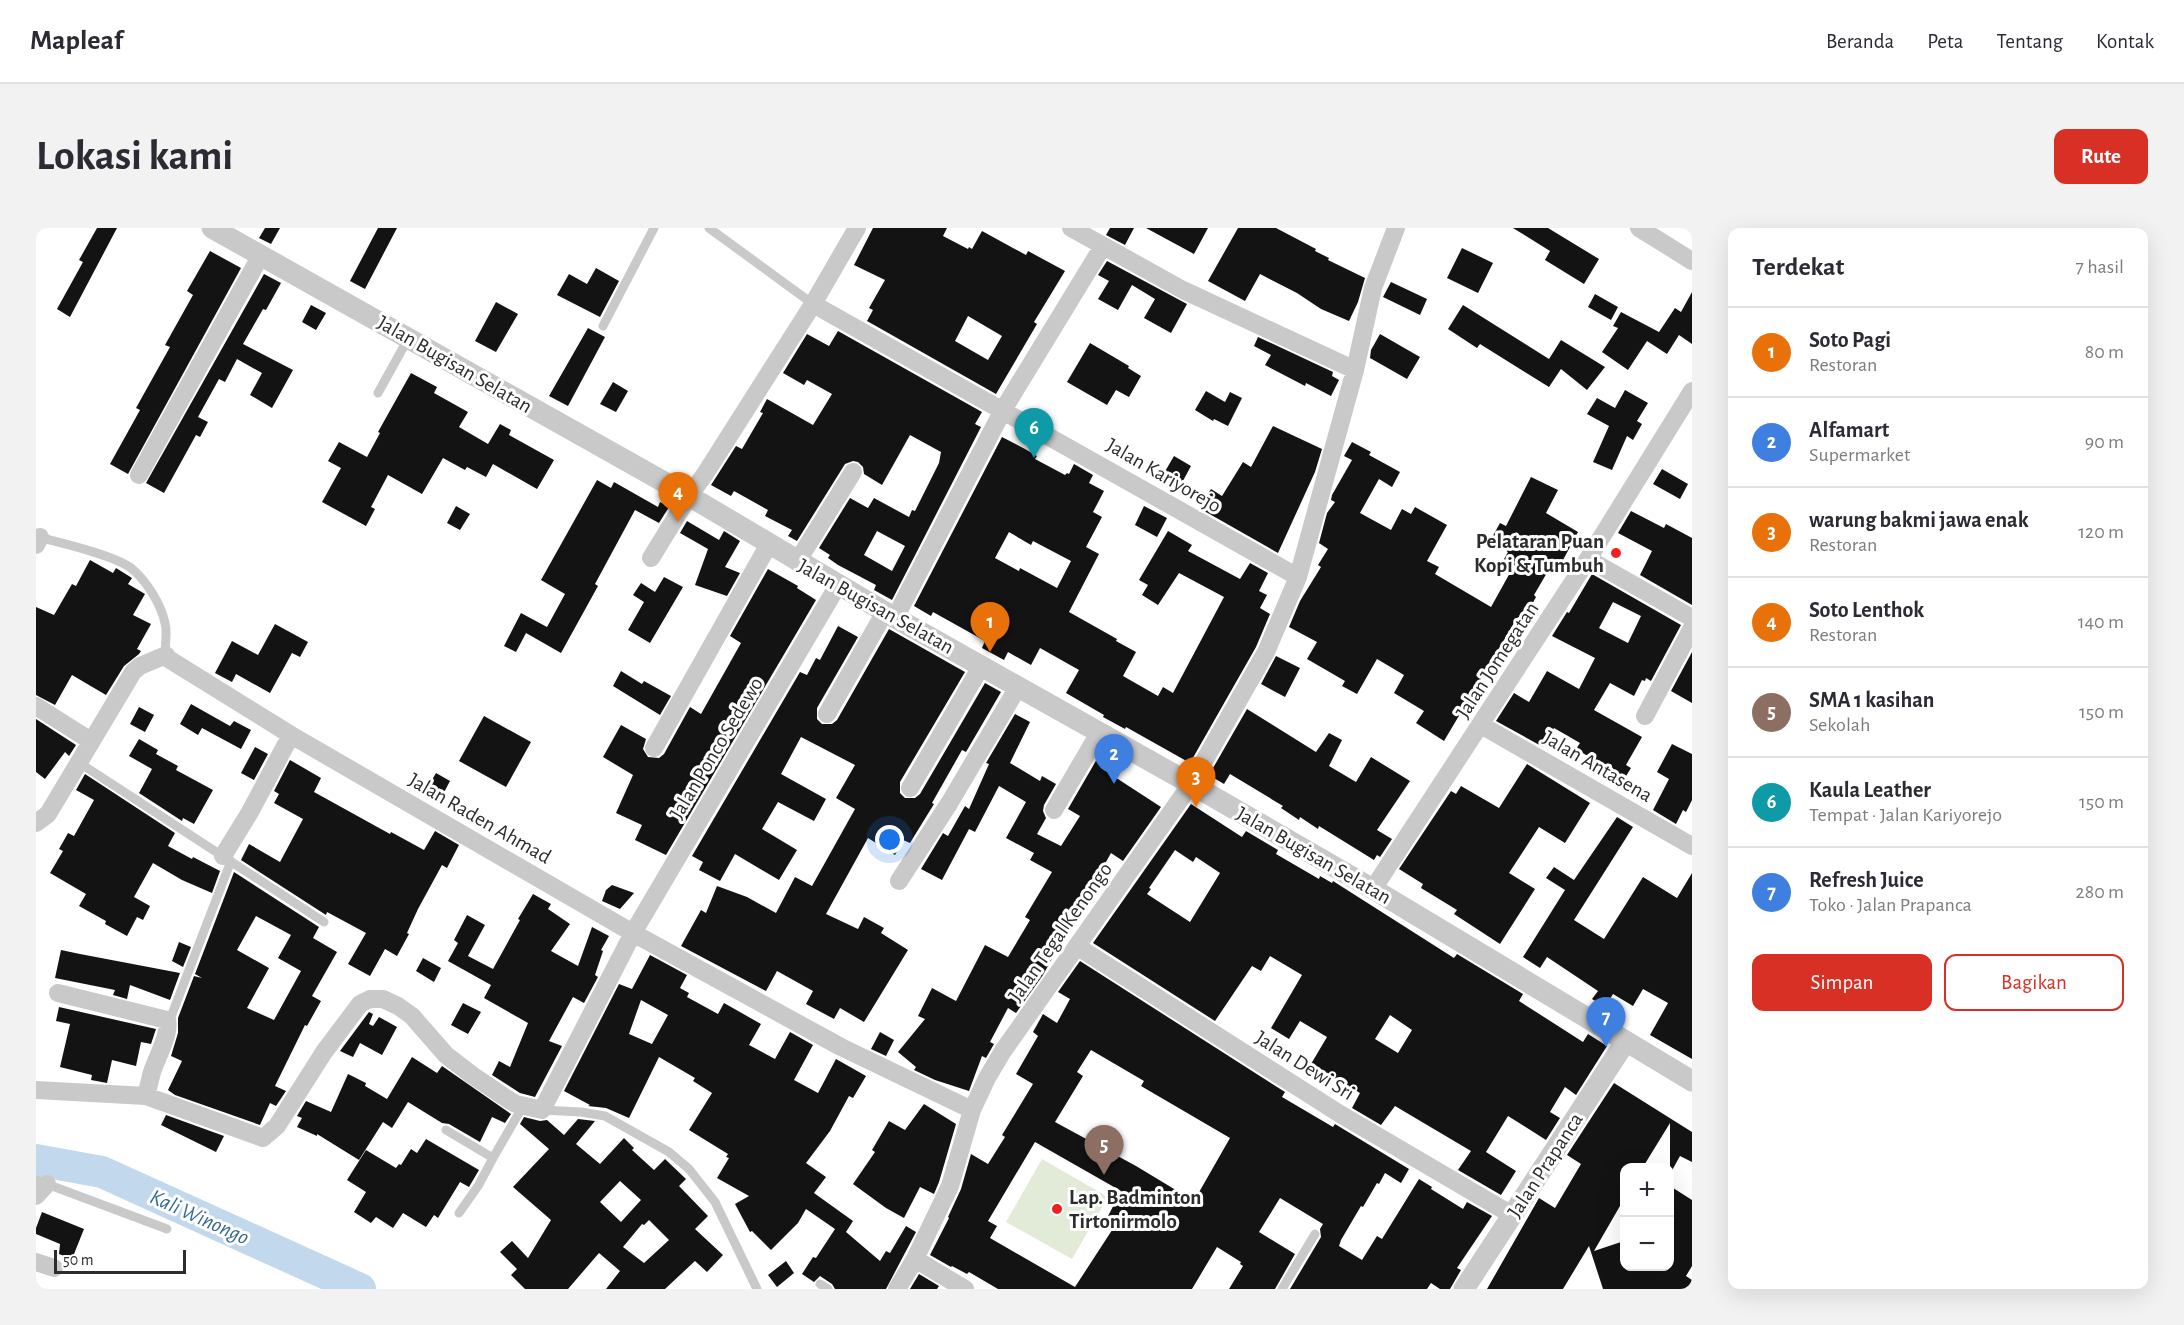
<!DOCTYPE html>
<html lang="id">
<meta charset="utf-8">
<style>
:root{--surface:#fff;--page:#f2f2f3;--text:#2b2b33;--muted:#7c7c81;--line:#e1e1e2;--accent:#d93025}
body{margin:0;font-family:"Alegreya Sans",sans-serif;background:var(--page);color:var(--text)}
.controls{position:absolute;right:18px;bottom:18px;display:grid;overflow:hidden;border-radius:12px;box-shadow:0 6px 24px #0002}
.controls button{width:54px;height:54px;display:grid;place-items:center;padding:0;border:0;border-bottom:2px solid var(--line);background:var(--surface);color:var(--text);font:30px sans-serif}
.scale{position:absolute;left:18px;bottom:15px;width:132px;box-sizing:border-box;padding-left:6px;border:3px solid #2c2c2c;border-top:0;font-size:16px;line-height:21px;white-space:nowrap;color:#2c2c2c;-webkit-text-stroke:4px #fff;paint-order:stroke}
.you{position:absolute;left:854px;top:612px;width:21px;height:21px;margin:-15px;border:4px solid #fff;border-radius:50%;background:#1a73e8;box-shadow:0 0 0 9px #1a73e833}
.badge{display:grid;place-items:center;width:39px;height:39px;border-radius:50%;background:var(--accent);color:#fff;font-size:20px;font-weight:700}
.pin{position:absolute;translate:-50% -50px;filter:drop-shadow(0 2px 3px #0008)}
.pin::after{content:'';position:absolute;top:32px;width:21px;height:18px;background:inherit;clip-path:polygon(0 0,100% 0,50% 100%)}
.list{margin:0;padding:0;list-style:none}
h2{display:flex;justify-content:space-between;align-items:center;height:78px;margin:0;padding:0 24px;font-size:26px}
h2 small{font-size:20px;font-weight:400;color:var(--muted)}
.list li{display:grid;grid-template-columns:39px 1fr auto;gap:18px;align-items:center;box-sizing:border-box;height:90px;padding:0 24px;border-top:2px solid var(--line)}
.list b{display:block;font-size:22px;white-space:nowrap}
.list p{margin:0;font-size:20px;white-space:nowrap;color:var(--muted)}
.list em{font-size:20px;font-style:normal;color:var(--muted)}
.actions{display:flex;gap:12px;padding:18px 24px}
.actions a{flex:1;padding:14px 0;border:2px solid var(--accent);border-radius:12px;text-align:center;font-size:21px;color:var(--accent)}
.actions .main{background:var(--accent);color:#fff}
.map{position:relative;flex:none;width:1656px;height:1061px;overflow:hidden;border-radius:12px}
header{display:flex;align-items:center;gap:36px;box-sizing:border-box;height:84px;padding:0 30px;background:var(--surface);border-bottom:2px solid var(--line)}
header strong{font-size:28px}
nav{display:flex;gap:33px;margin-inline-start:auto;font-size:21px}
.intro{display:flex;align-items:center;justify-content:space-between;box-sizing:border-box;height:144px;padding:0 36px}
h1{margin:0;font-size:42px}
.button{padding:15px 27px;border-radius:12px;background:var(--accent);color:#fff;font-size:21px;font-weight:700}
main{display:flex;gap:36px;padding:0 36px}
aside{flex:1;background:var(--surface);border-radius:12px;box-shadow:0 6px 24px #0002}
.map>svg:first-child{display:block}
.pitch{fill:#e1ebd8}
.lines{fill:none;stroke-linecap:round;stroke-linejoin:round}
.river{stroke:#c2d9ed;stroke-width:32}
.building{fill:#131313;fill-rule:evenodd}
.service{stroke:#c9c9c9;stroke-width:9}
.minor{stroke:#c9c9c9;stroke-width:18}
.tertiary{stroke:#c9c9c9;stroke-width:21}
.poi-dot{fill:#f21f20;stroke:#fff;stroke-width:2}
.labels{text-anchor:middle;stroke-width:6;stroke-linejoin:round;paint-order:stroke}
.street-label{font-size:21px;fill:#2c2c2c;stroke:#fff}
.poi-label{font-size:21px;font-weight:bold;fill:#2c2c2c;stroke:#fff;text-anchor:end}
.water-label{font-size:22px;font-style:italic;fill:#356894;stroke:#fff}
</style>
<header>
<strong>Mapleaf</strong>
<nav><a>Beranda</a><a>Peta</a><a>Tentang</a><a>Kontak</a></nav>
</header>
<div class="intro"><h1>Lokasi kami</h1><a class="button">Rute</a></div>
<main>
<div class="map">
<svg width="1656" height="1061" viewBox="0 0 1656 1061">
<rect width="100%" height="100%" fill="#fff"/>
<path class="pitch" d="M1006,931L1072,969L1036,1031L970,994Z"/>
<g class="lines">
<path class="river" d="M0,932L66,944L324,1061"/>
</g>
<path class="building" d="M61,0H81L34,89L21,81L47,34L43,32Z
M229,0H244L235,16L223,10Z
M342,0H361L329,61L314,53Z
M837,0H911L907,8L932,21L933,19L936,21L946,3L990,27L992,23L1029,43L998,94L1001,96L960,166L831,93L837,82L833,80L849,52L818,37ZM932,88L966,108L952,132L919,113Z
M1074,0H1098L1089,17L1070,7Z
M1110,0H1172L1158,26Z
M1202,0H1240L1280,21L1279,23L1293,30L1292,32L1329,50L1322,74L1313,93L1285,81L1261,65L1224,46L1209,73L1172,53Z
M1477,0H1512L1563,31L1548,56L1509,32L1514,23Z
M1426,20L1457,35L1442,65L1411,50Z
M174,23L205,40L92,246L74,236L104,182L100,180L134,119L129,117L157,67L151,63Z
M1071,33L1151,76L1135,105L1108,90L1119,71L1096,57L1082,82L1062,71L1073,53L1062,47Z
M560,40L583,53L564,89L521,67L533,46L551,56Z
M228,46L245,55L230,82L227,81L207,116L257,142L236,180L214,167L226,145L201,131L189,154L183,151L162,189L172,194L164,209L160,207L128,265L110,255Z
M1355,54L1391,71L1384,87L1347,69Z
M1656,64V116L1643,107L1631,126L1611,113L1592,142L1566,124L1582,100L1577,98L1585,84L1623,104L1639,80L1645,84Z
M1559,66L1582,79L1575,92L1552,79Z
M460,74L482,86L460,124L439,113Z
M275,77L290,85L280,102L266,94Z
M1427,77L1513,131L1525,112L1569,139L1551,162L1525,141L1513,159L1444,116L1441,120L1412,101Z
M552,100L569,109L532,178L513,168Z
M802,103L946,184L939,196L945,199L856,372L838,362L840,357L802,337L792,330L794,327L783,320L814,270L832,280L838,270L873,289L876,282L879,283L903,235L905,224L874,207L846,257L828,246L827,239L822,234L817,233L809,236L761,313L752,308L756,302L729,288L732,282L698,263L695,268L675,257L700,218L706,221L727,185L724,184L731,171L777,197L796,166L771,152L768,157L747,145L771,106L793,118ZM841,303L869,318L856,343L828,327Z
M1344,106L1384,129L1371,151L1334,130L1335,122Z
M1222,109L1297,144L1296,148L1303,152L1295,168L1270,155L1269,158L1229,137L1235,127L1218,118Z
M1054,115L1093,138L1092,140L1105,148L1093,169L1080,162L1071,177L1031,154Z
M375,145L401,159L398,165L432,184L423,199L452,216L464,196L475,202L473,207L518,232L501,261L457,236L450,249L431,239L429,242L407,230L386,266L352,247L335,279L339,281L330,298L286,274L305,240L292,233L303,214L331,229L344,205L342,204Z
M577,154L592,163L580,184L564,176Z
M1589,162L1612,175L1601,193L1606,196L1597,212L1591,208L1576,242L1557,234L1573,198L1551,186L1561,170L1579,180Z
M1170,163L1189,174L1194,164L1206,170L1192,198L1178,191L1177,193L1159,182Z
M1237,198L1286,221L1279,244L1242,325L1163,280L1175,261L1186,268L1207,234L1215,239Z
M966,209L989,221L1001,228L999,231L1029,247L1031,245L1033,246L1038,236L1057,247L1053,255L1068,263L1057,284L1066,289L1050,319L1063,326L1033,384L1081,411L1080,413L1100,424L1087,448L1122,468L1127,459L1137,465L1188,369L1143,345L1122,377L1106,367L1112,357L1103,352L1132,303L1156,317L1152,323L1204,351L1214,335L1232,345L1223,363L1231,367L1224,380L1234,386L1220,419L1154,535L1090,499L1089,501L1067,489L1068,487L1030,465L1043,442L1004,420L995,437L972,424L968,432L946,420L949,413L897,384L895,388L878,378ZM973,304L995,317L997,313L1035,333L1021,360L984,340L983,343L959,330Z
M1316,214L1335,224L1333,227L1364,244L1356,259L1343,251L1324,285L1355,302L1366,281L1375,286L1379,279L1411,297L1391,333L1403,339L1399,346L1455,379L1475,343L1464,338L1472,324L1454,313L1464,295L1470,298L1495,249L1522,262L1510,285L1542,304L1519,347L1512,343L1498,367L1500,369L1487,393L1481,390L1408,513L1380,495L1388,483L1358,465L1368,447L1341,431L1321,466L1306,458L1309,453L1271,431L1281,414L1253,399L1264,373L1285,339L1282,337L1292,321L1283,315L1291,285L1299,274L1295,272L1296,267L1316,232L1308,228Z
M1138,228L1155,238L1142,262L1124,252Z
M1626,241L1652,256L1644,271L1617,256Z
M561,252L575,260L578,254L622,279L624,274L633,279L623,295L599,282L559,356L562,358L525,425L490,405L480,424L468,418L485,385L511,399L529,366L505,352Z
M420,278L434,286L424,302L411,295Z
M1108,278L1131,290L1121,309L1099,297Z
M1595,283L1628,300L1630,296L1656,310V377L1604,347L1616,323L1582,305Z
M651,293L683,312L688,303L704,313L689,339L704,345L691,368L659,357L672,321L644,305Z
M54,332L77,345L80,340L96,350L92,356L109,366L97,387L115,396L101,421L105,423L103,426L88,438L70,467L36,447L19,477L0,467V379L18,387L36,356L40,358Z
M732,341L762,358L761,360L780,372L630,627L599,612L606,597L580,585L597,547L567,529L585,497L610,511L607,521L612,529L623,530L628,526L654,479L665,486L705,415L694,408Z
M1556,346L1645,397L1615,453L1610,450L1609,453L1606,452L1598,468L1574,455L1558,482L1606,509L1590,537L1595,540L1584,558L1572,551L1577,543L1540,521L1544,515L1518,500L1507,519L1460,493L1478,465L1493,474L1511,443L1543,461L1559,430L1516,408L1531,384L1533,385ZM1577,374L1605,388L1592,415L1563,400Z
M628,349L647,359L614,415L592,402L608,374L597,367L605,355L619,364Z
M239,396L272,414L264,429L256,425L234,465L200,446L196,454L179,445L196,413L222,427Z
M802,398L822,409L781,480V491L786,496H796L801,492L853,401L929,444L864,554V565L869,570H879L884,566L949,455L965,464L930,524L926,522L896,575L898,576L874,615L867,612L859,627L832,610L790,686L822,701L828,689L848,700L845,705L872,722L828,794L804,780L798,791L770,776L777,763L741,743L730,763L645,718L665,682L670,685L681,658L711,669L740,685L759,649L776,658L819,581L800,570L819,537L765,509L745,546L790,571L778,593L742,574L726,601L761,622L743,652L699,626L684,653L663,642L667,634L656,628L764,444L771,447L780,430L784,432Z
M1656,424V475L1635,463Z
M1240,428L1264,440L1249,469L1225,456Z
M585,443L606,456L608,453L635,468L624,487L577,458Z
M155,476L194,498L198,493L215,502L205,521L166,500L162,507L144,496Z
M103,479L118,487L109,504L94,496Z
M1211,481L1280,524L1293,505L1306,512L1293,538L1320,554L1335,529L1374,553L1341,602L1356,611L1344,629L1341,627L1338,632L1283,598L1282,601L1264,589L1263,592L1245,580L1247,578L1194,546L1188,556L1173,547Z
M979,486L994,494L974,535L1004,553L1006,548L1020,556L1008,577L1007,583L1010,590L1001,606L1025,618L1044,588L1032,581L1061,531L1068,535L1065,540L1125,579L1087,633L1075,625L1007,747L980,785L972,780L954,814L958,816L950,830L946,828L933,863L899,852L878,842L880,839L862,824L889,791L882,788L896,760L920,773L949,717L972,729L994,692L989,689L1016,644L994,632L998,625L970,610L990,574L963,558L939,604L933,601L906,652L885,641L907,605L912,608L929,578L933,581L953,536L950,535Z
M448,488L495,514L470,559L423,533Z
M0,491L40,517L33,528L29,524L9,551L0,544Z
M103,511L122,522L120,526L142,538L140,542L177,562L158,596L147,590L146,593L103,565L116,541L93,528Z
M1636,516L1656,526V572L1650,584L1647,582L1640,596L1617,582L1633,551L1621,544Z
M219,519L232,526L218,552L205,545Z
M254,532L285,550L278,564L354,606L355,604L388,622L399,603L423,617L411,640L406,637L382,681L371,705L373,706L361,728L349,721L334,748L312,736L330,705L291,684L290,687L205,632L213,616L244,634L267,591L238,575L243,566L238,563Z
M1491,536L1554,575L1529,615L1503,599L1473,645L1499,661L1464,716L1418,686L1421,682L1385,660L1387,656L1363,641L1415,563L1420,566L1425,558L1463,580Z
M400,545L414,553L402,576L387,567Z
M49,546L139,605L132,618L156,631L157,629L184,643L176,665L146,652L117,635L98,669L114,678L107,692L101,689L91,708L69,696L70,693L43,678L50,666L14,645L27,623L23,621L32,605L38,608L58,572L40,562Z
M1155,576L1206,609L1210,603L1242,622L1240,626L1283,651L1284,648L1296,655L1297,653L1418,730L1421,726L1487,766L1483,773L1547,814L1552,806L1571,818L1540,867L1529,859L1514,884L1524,890L1510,912L1472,888L1450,924L1480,943L1465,967L1422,942L1435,923L1359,878L1345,897L1316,880L1324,865L1275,836L1291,809L1264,793L1253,811L1235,800L1266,747L1234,728L1225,743L1216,738L1179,793L1057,715ZM1139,622L1157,634L1160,629L1184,645L1154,694L1111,666L1115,661L1113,660ZM1354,787L1376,802L1362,825L1339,811Z
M1581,589L1597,599L1538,692L1568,711L1607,649L1641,670L1656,645V831L1614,807L1632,775L1607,761L1597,778L1577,766L1569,779L1556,771L1562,763L1511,729L1504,740L1487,729L1529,662L1510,650L1518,639L1538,652Z
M198,644L283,699L277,710L301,724L276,768L285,773L271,798L269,797L239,858L250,863L240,878L234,875L224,897L139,867L132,862L146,833L135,828L142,805V790L158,748L166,750L159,746ZM220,688L255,707L242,730L265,743L238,792L211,780L233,740L201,722Z
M576,657L598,665L584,681L566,673L570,662Z
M497,666L515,676L512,681L534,696L515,723L542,738L556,699L573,708L565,722L567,723L559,747L562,749L548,775L537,769L513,813L526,818L499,869L484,865L456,847L463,833L474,839L492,795L448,770L455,757L412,733L422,715L418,712L431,687L449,697L432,728L457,741L484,692L482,691Z
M143,714L155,719L147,739L136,733Z
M25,722L44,726L144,745L134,772L94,757L91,771L77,767L79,762L19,750Z
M614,727L651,747L644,760L653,765L651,769L682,786L688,775L725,796L713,817L739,831L754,804L777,817L758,852L782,865L800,831L830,848L817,870L813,868L794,903L770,935L790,949L778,965L817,993L810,1004L844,1033L850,1023L854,1025L870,998L880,1004L850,1061H799L796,1056L784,1048L778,1054L766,1046L777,1029L780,1030L799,1001L770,981L762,995L735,1022L716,1003L714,1004L699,976L713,968L681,950L693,930L690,929L692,926L653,902L676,865L657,853L659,850L623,829L593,890L570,880L552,878L554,877L528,863L583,756L596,761ZM605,772L632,787L616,816L593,806Z
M387,730L405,740L398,754L380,743Z
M1044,733L1249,864L1246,869L1297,899L1299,896L1373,941L1365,955L1349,945L1343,956L1341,955L1327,979L1325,978L1305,1012L1303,1018L1326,1032L1341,1008L1346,1011L1383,951L1396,959L1395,961L1427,981L1431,974L1456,988L1421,1040L1425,1042L1414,1061H1404L1395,1055L1391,1061H1254L1285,1009L1284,1001L1287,996L1244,970L1223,1004L1259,1026L1239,1061H1193L1207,1038L1204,1036L1205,1034L1181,1019L1156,1061H962L933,1044L931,1046L916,1038L915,1039L894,1027L913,990L912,989L925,961L935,926L952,936L969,909L966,907L997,856L980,846L1002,808L997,804L1007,786L1021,795L1034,771L1022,764ZM1055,822L1108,853L1105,858L1194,910L1158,973L1100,938L1019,894L1047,848L1041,844ZM999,914L1085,963L1071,990L1080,996L1039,1059L954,1010L961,998L952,993Z
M427,775L445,784L432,806L415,797Z
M23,779L120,801L115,816L105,814L100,838L76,832L71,855L55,852L56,847L24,839L34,796L20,793Z
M333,784L337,786L333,796L337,798L343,789L361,799L346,827L324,815L317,829L304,823Z
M844,804L858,812L850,828L835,821Z
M376,829L401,845L406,838L475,886L469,895L456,889L444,914L413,896L406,895L372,874L356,900L347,894L323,932L281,906V908L261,899L266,890L261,888L270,873L295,884L312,846L330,855L329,858L351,871Z
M1578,855L1656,904V934L1644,928L1634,946V895L1607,939H1588V971L1558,1023L1588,1013V1038H1634V958L1656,972V1038L1650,1048L1656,1052V1061H1567L1553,1018L1527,1061H1451L1503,970L1519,980L1545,936L1531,927Z
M888,876L920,896L903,954L898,966L884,959L868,990L850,980L817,956L839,924L836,922L853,893L869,902Z
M130,887L188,908L180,924L125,897Z
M488,889L504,893L511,892L528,907L542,891L559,893L540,916L564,936L588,910L598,920L596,922L618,942L629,931L650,951L643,958L672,988L659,1001L687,1027L671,1044L659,1033L629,1061H570L584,1043L563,1025L532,1061H489L475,1047L481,1041L464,1024L476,1013L492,1030L515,992L477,959L513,921L484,896ZM584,953L605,972L585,994L564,974ZM613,992L633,1012L608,1035L587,1019L606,996L608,997Z
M390,911L443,942L433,959L424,954L402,990L398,987L390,999L367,985L357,1000L340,989L335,995L318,984L330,964L311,952L330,922L360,940L363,936L365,937L375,921L381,925Z
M6,984L48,1001L36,1031L23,1026L24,1016L0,1006V1000Z
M750,1033L758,1045L741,1059L732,1047Z
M883,1046L903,1058L901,1061H874Z"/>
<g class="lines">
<path class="service" d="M673,0L777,76
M567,98L618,0
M342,165L373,109
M2,309C25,315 77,327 95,340C110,352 125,376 129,395C132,405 128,416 130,427
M42,534L288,694
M133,794L195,633
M506,882L545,884L569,888L633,924L653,941L679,974L721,1061
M410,902L457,930L487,878
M0,952L131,1001
M423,985L442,958L457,930
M784,1056L792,1061
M1246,1061L1279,1006"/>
<path class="minor" d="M1035,0L1147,62L1319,142
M1603,0L1656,33
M777,76L1262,349
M103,247L225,27
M0,317L4,309
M615,330L653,268L669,246L777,76L821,0
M1552,331L1656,390
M761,334L817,244
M859,390L967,182L1067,18
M0,478L55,513
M791,486L849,384
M1609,488L1656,400
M1445,497L1656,618
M618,520L733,316
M874,560L946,437
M1018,582L1063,505
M0,595L12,586L97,444L104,438L130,427L131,430L255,507L597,705L805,819L936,882
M187,628L214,584L255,507
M863,653L914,574L982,459
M1337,661L1552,331L1656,163
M1042,719L1304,886L1476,987
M22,765L131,792C135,805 120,831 116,844C114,852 112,860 110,868
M0,862L110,868L227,910L241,898L288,824L324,776L334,771H347L362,778L376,788L410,827L436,847L473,872L480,876L506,882L597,705L802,357
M0,968L11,956
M879,1031L929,1061
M0,1034L18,1040
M861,1061L879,1031L914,958L936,882L951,850L967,823L1155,556L1230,424L1262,349L1319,142L1337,60L1360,0"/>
<path class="tertiary" d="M176,0L653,268L849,384L1155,556L1337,661L1656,853
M1428,1061L1590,813"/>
</g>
<g class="poi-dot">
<circle cx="1580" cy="325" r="6"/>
<circle cx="1021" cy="981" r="6"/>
</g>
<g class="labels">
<g class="street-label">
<text transform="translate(419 136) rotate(30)" y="7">Jalan Bugisan Selatan</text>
<text transform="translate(1128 247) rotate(30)" y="7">Jalan Kariyorejo</text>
<text transform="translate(840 378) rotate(29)" y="7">Jalan Bugisan Selatan</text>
<text transform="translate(1461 432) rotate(-57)" y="7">Jalan Jomegatan</text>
<text transform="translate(680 520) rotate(-59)" y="7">Jalan Ponco Sedewo</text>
<text transform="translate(1562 538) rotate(30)" y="7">Jalan Antasena</text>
<text transform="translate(444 590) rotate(30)" y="7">Jalan Raden Ahmad</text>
<text transform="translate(1278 627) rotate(30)" y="7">Jalan Bugisan Selatan</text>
<text transform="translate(1024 704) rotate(-55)" y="7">Jalan Tegal Kenongo</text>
<text transform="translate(1269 837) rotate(32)" y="7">Jalan Dewi Sri</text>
<text transform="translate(1509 937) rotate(-57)" y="7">Jalan Prapanca</text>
</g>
<g class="poi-label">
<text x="1568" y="320">Pelataran Puan<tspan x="1568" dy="24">Kopi &amp; Tumbuh</tspan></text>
<text x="1033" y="976" text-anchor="start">Lap. Badminton<tspan x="1033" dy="24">Tirtonirmolo</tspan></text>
</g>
<g class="water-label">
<text transform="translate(164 988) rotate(24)" y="8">Kali Winongo</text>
</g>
</g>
</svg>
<div class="controls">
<button>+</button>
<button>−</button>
</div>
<div class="scale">50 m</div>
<div class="you"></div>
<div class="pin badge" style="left:954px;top:424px;background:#e8710a">1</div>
<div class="pin badge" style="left:1078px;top:556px;background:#3f7fe0">2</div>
<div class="pin badge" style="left:1160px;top:579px;background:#e8710a">3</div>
<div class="pin badge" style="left:642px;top:294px;background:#e8710a">4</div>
<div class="pin badge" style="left:1068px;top:947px;background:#8d6e63">5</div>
<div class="pin badge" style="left:998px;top:230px;background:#0f9aa8">6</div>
<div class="pin badge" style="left:1570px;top:819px;background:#3f7fe0">7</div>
</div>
<aside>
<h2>Terdekat<small>7 hasil</small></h2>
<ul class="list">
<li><span class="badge" style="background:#e8710a">1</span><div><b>Soto Pagi</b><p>Restoran</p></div><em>80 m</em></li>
<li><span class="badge" style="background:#3f7fe0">2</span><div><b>Alfamart</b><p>Supermarket</p></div><em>90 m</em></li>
<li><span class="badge" style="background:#e8710a">3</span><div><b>warung bakmi jawa enak</b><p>Restoran</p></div><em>120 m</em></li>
<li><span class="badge" style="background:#e8710a">4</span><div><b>Soto Lenthok</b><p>Restoran</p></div><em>140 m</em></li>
<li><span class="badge" style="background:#8d6e63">5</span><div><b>SMA 1 kasihan</b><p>Sekolah</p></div><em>150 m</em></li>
<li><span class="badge" style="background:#0f9aa8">6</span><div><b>Kaula Leather</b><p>Tempat · Jalan Kariyorejo</p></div><em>150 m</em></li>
<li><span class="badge" style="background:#3f7fe0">7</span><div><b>Refresh Juice</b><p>Toko · Jalan Prapanca</p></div><em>280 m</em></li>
</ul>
<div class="actions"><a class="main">Simpan</a><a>Bagikan</a></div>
</aside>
</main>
